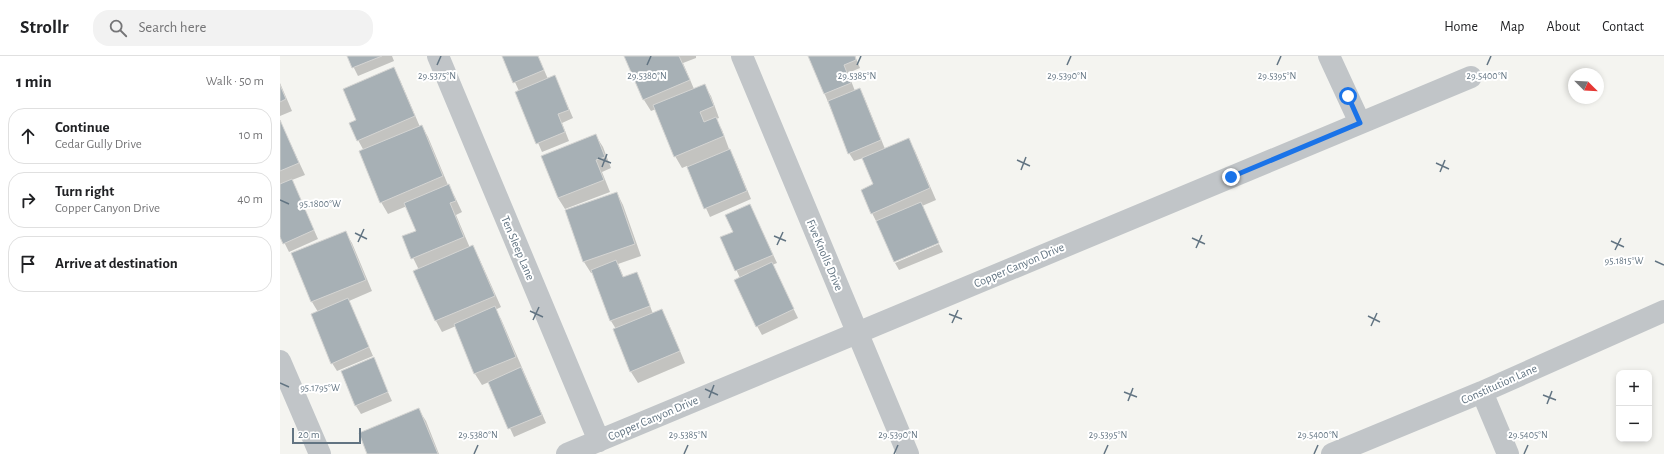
<!DOCTYPE html>
<meta charset="utf-8">
<style>
:root{--surface:#fff;--page:#f2f2f2;--text:#202124;--muted:#757577;--line:#e0e0e0}
body{margin:0;font-family:"Alegreya Sans",sans-serif;background:var(--page);color:var(--text)}
.controls{position:absolute;right:12px;bottom:12px;display:grid;overflow:hidden;border-radius:8px;box-shadow:0 2px 6px #0003}
.controls button{width:36px;height:36px;display:grid;place-items:center;padding:0;border:0;border-bottom:1px solid var(--line);background:var(--surface);color:var(--text);font:20px sans-serif}
.compass{position:absolute;left:1288px;top:12px;width:36px;height:36px;border-radius:50%;background:var(--surface);box-shadow:0 2px 6px #0003;rotate:114deg}
.scale{position:absolute;left:12px;bottom:10px;width:69px;box-sizing:border-box;padding-left:4px;border:2px solid #627482;border-top:0;font-size:11px;line-height:14px;white-space:nowrap;color:#627482;-webkit-text-stroke:3px #fff;paint-order:stroke}
.stop{position:absolute;width:12px;height:12px;margin:-9px;border:3px solid #1a73e8;border-radius:50%;background:#fff}
.stop.end{background:#1a73e8;border-color:#fff;box-shadow:0 1px 4px #0008}
.list{margin:0;padding:0;list-style:none}
h2{display:flex;justify-content:space-between;align-items:center;height:52px;margin:0;padding:0 16px;font-size:17px}
h2 small{font-size:13px;font-weight:400;color:var(--muted)}
.list li{display:grid;grid-template-columns:26px 1fr auto;gap:12px;align-items:center;box-sizing:border-box;height:56px;margin:0 8px 8px;padding:0 8px;border:1px solid var(--line);border-radius:16px}
.list b{display:block;font-size:15px;white-space:nowrap}
.list p{margin:0;font-size:13px;white-space:nowrap;color:var(--muted)}
.list em{font-size:13px;font-style:normal;color:var(--muted)}
.icon{flex:none;width:22px;height:22px;fill:none;stroke:currentColor;stroke-width:2;stroke-linecap:round;stroke-linejoin:round}
.map{position:relative;flex:none;width:1384px;height:398px;overflow:hidden}
header{display:flex;align-items:center;gap:24px;box-sizing:border-box;height:56px;padding:0 20px;background:var(--surface);border-bottom:1px solid var(--line)}
header strong{font-size:19px}
nav{display:flex;gap:22px;margin-inline-start:auto;font-size:14px}
.search{width:280px;height:36px;background:var(--page);display:flex;align-items:center;gap:10px;box-sizing:border-box;padding:0 14px;border-radius:16px;color:var(--muted);font-size:15px}
main{display:flex}
aside{flex:1;background:var(--surface)}
.map>svg:first-child{display:block}
.shadow{fill:#0003}
.building{fill:#a7b0b5;stroke:#d5d5d3}
.lines{fill:none;stroke-linecap:round;stroke-linejoin:round}
.minor{stroke:#c1c5c8;stroke-width:22}
.route{stroke:#1a73e8;stroke-width:5}
.ticks{fill:none;stroke:#627482;stroke-width:1.5}
.labels{text-anchor:middle;stroke-width:4;stroke-linejoin:round;paint-order:stroke}
.street-label{font-size:12px;fill:#627482;stroke:#fff}
.ticks-label{font-size:10px;text-anchor:middle;fill:#627482;stroke:#fff;stroke-width:4;stroke-linejoin:round;paint-order:stroke}
</style>
<header>
<strong>Strollr</strong>
<div class="search"><svg class="icon" aria-label="search" viewBox="0 0 24 24"><circle cx="10" cy="10" r="6"/><path d="M15 15l6 6"/></svg>Search here</div>
<nav><a>Home</a><a>Map</a><a>About</a><a>Contact</a></nav>
</header>
<main>
<aside>
<h2>1 min<small>Walk · 50 m</small></h2>
<ul class="list">
<li><svg class="icon" aria-label="ahead" viewBox="0 0 24 24"><path d="M12 20V5M6 11l6-6 6 6"/></svg><div><b>Continue</b><p>Cedar Gully Drive</p></div><em>10 m</em></li>
<li><svg class="icon" aria-label="right" viewBox="0 0 24 24"><path d="M7 20v-9h11M14 6l5 5-5 5"/></svg><div><b>Turn right</b><p>Copper Canyon Drive</p></div><em>40 m</em></li>
<li><svg class="icon" aria-label="arrive" viewBox="0 0 24 24"><path d="M6 21V4h12l-3 4 3 4H6"/></svg><div><b>Arrive at destination</b></div></li>
</ul>
</aside>
<div class="map">
<svg width="1384" height="398" viewBox="0 0 1384 398">
<rect width="100%" height="100%" fill="#f4f4f0"/>
<path class="shadow" d="M68,0H112L114,5L78,20Z
M223,0H258L268,23L275,20L293,62L282,67L289,85L262,96L236,36L239,35Z
M346,0H416V2L403,7L414,33L424,29L431,40L439,62L436,63L442,74L449,93L454,102L471,143L430,161L407,110L402,112L395,100L376,53L371,55L364,44Z
M529,0H575L580,12L568,17L575,35L580,33L584,41L605,93L628,83L635,95L656,144L642,150L659,186L598,169L592,157L594,129L583,102L574,105L569,97Z
M113,12L120,24L140,71L142,70L148,81L168,129L175,141L182,156L176,159L190,192L193,190L199,202L221,251L215,254L221,263L266,367L234,381L209,326L202,329L195,318L176,270L162,276L156,265L135,215L139,214L123,181L137,175L127,150L108,158L101,146L84,95L78,84V64Z
M0,27L12,55L0,60Z
M0,65L25,119L12,124L38,183L9,196L0,178Z
M316,80L323,91L331,112L322,116L330,136L285,153L278,142Z
M337,137L343,149L361,200L338,208L344,222L356,217L361,225L373,258L382,254L388,266L405,307L358,327L351,316L334,274L336,273L331,265L313,217H311L304,206L287,155Z
M470,149L497,207L492,209L518,262L482,279L477,270L460,222L442,182L454,176Z
M65,176L72,187L92,235L69,245L93,300L57,315L52,307L38,256L32,246L12,198Z
M659,188L663,196L619,214L615,207Z
M93,303L112,345L81,358L76,350Z
M139,354L146,365L159,398H88Z"/>
<path class="building" d="M67,0H102L72,12Z
M222,0H258L264,14L233,27Z
M344,0H399L410,24L363,44Z
M528,0H575L576,4L564,9L571,27L544,38Z
M114,11L135,60L77,85L69,67L76,64L63,33Z
M275,19L289,54L278,58L285,76L256,88L235,36Z
M425,28L434,50L420,56L424,66L436,61L444,80L394,101L373,49Z
M0,29L6,43L0,46Z
M580,32L601,84L568,98L548,45Z
M0,64L19,107L0,115Z
M142,69L163,120L100,147L79,95Z
M316,78L325,101L316,104L324,124L278,142L261,100Z
M629,82L650,132L591,158L581,134L593,128L582,102Z
M450,93L467,135L424,153L407,111Z
M12,123L34,174L3,188L0,181V128Z
M169,128L176,145L170,147L184,181L131,203L122,180L136,175L124,147Z
M337,136L355,188L303,206L285,154Z
M641,146L659,187L614,206L596,165Z
M470,148L493,199L455,215L440,181L453,176L445,159Z
M66,175L86,224L31,246L11,197Z
M193,189L215,240L155,265L133,215Z
M336,204L343,221L357,216L370,250L330,265L311,214Z
M492,206L514,253L476,271L454,224Z
M68,242L89,291L51,308L31,258Z
M215,250L236,301L194,318L174,268Z
M382,253L400,295L350,316L333,273Z
M94,301L108,336L75,350L61,315Z
M241,311L262,359L228,373L208,326Z
M139,352L158,398H87L79,377Z"/>
<g class="lines">
<path class="minor" d="M158,0L319,385
M462,0L628,398
M1049,0L1080,67
M0,305L40,398
M1202,336L1228,398
M287,398L1191,21
M1052,398L1202,336L1384,255"/>
</g>
<g class="lines">
<path class="route" d="M951,121L1080,67L1068,40"/>
</g>
<path class="ticks" d="M157,9L161,0M367,9L371,0M577,9L581,0M787,9L791,0M997,9L1001,0M1207,9L1211,0M318,102L331,107M737,104L750,110M1156,107L1169,113M322,111L327,98M741,114L746,101M1160,116L1165,104M0,144L9,148M75,177L87,183M494,180L506,185M912,182L925,188M1331,185L1344,191M78,186L84,173M497,189L503,176M916,192L922,179M1335,194L1341,182M1375,205L1384,209M250,255L263,261M669,258L682,263M1088,260L1100,266M253,264L259,251M672,267L678,254M1091,270L1097,257M0,327L9,331M425,333L438,339M844,336L857,341M1263,339L1276,344M429,342L434,329M848,345L853,332M1267,348L1272,335M194,398L198,389M404,398L408,389M614,398L618,389M824,398L828,389M1034,398L1038,389M1244,398L1248,389"/>
<g class="labels">
<g class="street-label">
<text transform="translate(238 192) rotate(67)" y="4">Ten Sleep Lane</text>
<text transform="translate(545 199) rotate(67)" y="4">Five Knolls Drive</text>
<text transform="translate(739 209) rotate(-23)" y="4">Copper Canyon Drive</text>
<text transform="translate(1219 328) rotate(-24)" y="4">Constitution Lane</text>
<text transform="translate(373 362) rotate(-23)" y="4">Copper Canyon Drive</text>
</g>
</g>
<g class="ticks-label">
<text x="157" y="23">29.5375°N</text>
<text x="577" y="23">29.5385°N</text>
<text x="367" y="23">29.5380°N</text>
<text x="787" y="23">29.5390°N</text>
<text x="997" y="23">29.5395°N</text>
<text x="1207" y="23">29.5400°N</text>
<text x="40" y="151">95.1800°W</text>
<text x="1344" y="208">95.1815°W</text>
<text x="40" y="335">95.1795°W</text>
<text x="198" y="382">29.5380°N</text>
<text x="408" y="382">29.5385°N</text>
<text x="618" y="382">29.5390°N</text>
<text x="828" y="382">29.5395°N</text>
<text x="1038" y="382">29.5400°N</text>
<text x="1248" y="382">29.5405°N</text>
</g>
</svg>
<div class="controls">
<button>+</button>
<button>−</button>
</div>
<svg class="compass" viewBox="-18 -18 36 36"><path d="M0-13l5 13h-10z" fill="#e53935"/><path d="M0 13l5-13h-10z" fill="#757577"/></svg>
<div class="scale">20 m</div>
<div class="stop" style="left:1068px;top:40px"></div>
<div class="stop end" style="left:951px;top:121px"></div>
</div>
</main>
